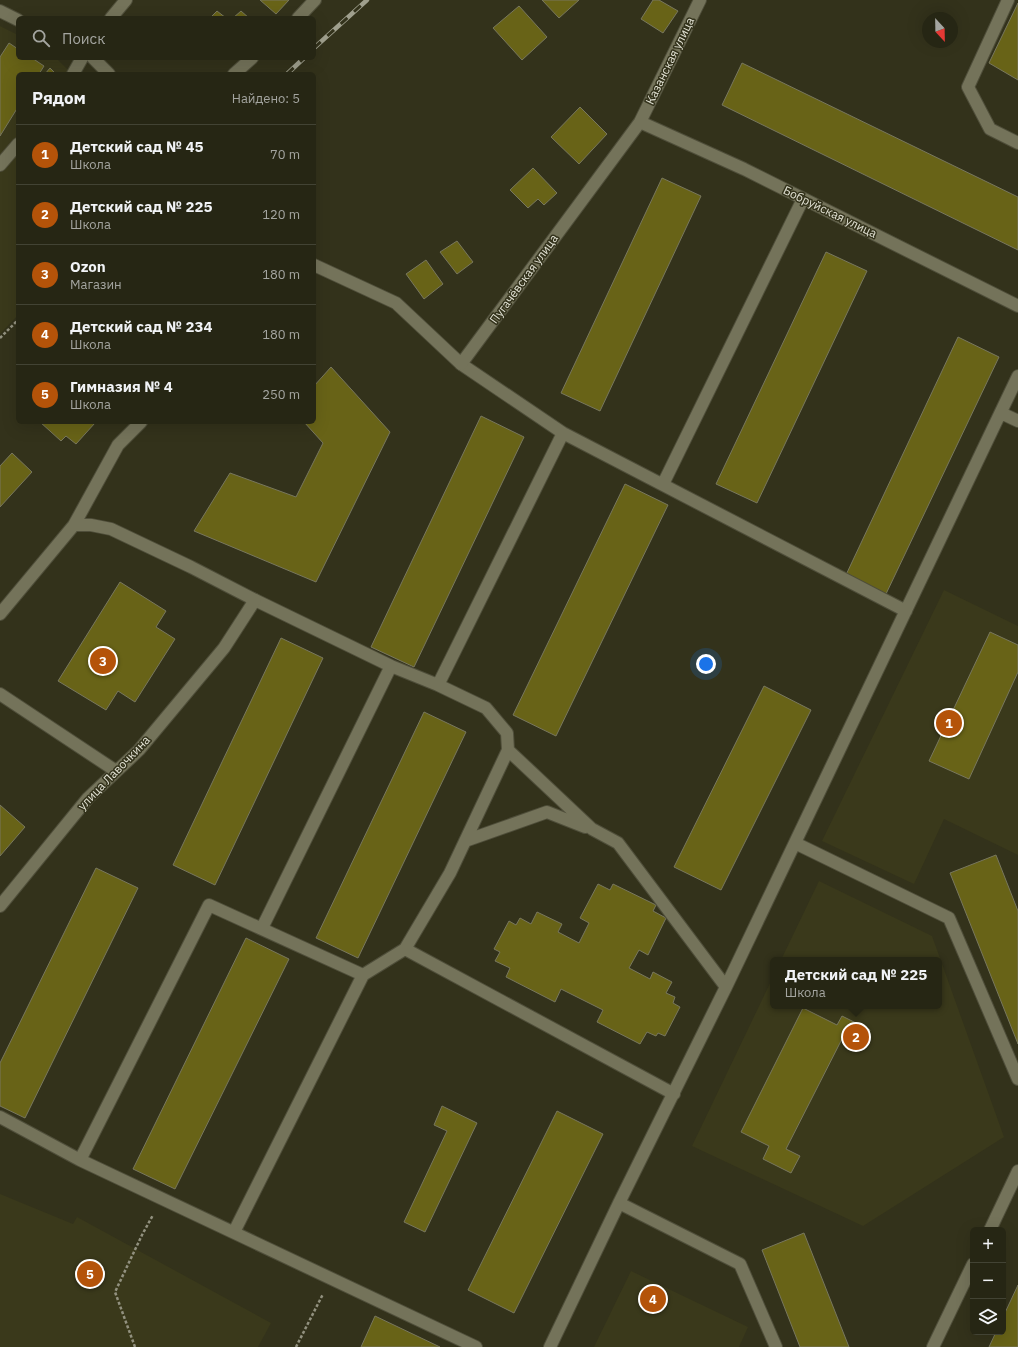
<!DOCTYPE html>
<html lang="ru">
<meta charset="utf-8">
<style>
:root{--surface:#262614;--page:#2e2e1d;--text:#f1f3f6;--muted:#a4a5a0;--line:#424334;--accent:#b45309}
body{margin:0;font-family:"IBM Plex Sans",sans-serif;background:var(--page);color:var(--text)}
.controls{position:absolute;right:12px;bottom:12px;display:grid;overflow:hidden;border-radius:6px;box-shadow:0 4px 16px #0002}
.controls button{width:36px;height:36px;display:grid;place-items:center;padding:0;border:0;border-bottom:1px solid var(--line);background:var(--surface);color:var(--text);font:20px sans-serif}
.compass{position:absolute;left:922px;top:12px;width:36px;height:36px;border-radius:50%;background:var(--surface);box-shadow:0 4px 16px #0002;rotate:158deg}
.you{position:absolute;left:706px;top:664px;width:14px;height:14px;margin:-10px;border:3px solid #fff;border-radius:50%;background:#1a73e8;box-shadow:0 0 0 6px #1a73e833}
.badge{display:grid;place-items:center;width:26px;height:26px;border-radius:50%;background:var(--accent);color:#fff;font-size:13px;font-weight:700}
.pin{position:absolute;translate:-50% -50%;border:2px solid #fff;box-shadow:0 1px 4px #0006}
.popup{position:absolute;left:770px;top:957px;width:172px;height:52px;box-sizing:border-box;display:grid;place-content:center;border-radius:6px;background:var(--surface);filter:drop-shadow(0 1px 3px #0005);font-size:13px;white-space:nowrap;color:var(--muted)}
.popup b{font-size:15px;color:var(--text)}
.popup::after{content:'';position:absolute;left:50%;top:100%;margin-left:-8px;border:8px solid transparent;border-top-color:var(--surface)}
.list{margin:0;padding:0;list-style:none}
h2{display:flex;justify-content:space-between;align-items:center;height:52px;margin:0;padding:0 16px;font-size:17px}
h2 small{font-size:13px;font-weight:400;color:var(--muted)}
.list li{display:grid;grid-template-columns:26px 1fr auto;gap:12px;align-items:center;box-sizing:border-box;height:60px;padding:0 16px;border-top:1px solid var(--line)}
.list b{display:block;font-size:15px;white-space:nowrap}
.list p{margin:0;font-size:13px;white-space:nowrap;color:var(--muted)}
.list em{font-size:13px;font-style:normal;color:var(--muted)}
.icon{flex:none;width:22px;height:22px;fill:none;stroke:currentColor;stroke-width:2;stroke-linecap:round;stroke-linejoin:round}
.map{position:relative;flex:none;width:1018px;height:1347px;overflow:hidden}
.search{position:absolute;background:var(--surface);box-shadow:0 4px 16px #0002;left:16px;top:16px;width:300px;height:44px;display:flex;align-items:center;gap:10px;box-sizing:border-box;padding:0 14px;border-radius:6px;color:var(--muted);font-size:15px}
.panel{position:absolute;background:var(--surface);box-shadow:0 4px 16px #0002;left:16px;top:72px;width:300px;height:352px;border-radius:6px}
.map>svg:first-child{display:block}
.built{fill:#3a391b}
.building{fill:#686317;stroke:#78775e}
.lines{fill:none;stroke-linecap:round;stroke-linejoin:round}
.lane-casing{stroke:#4f4e3a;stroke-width:14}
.street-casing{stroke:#4f4e3a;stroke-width:14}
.path{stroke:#92917f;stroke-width:2.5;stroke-dasharray:3 2;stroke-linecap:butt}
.lane{stroke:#74735a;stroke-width:12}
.street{stroke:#74735a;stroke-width:12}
.rail-casing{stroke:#9f9f8d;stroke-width:4.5}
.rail{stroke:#33321b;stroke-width:3;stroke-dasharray:9;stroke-linecap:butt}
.labels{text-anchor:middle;stroke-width:3;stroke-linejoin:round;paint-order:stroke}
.street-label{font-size:12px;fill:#e3e3d5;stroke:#33321b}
</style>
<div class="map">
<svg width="1018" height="1347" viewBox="0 0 1018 1347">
<rect width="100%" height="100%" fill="#33321b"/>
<path class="built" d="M0,26L18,35V58H56L72,74H18V315L0,334Z
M944,590L1018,626V855L944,819L914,884L822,841Z
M819,881L932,936L1004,1137L863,1226L692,1146L773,977V1006H939V960H781Z
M0,1194L73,1224L77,1217L271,1323L258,1347H0Z
M631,1271L748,1327L739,1347H594Z"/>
<path class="building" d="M260,0H289L276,14Z
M542,0H579L559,18Z
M653,0H659L678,11L663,33L641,19Z
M1018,3V80L989,63Z
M519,6L547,37L522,60L493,28Z
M217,11L226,18H210Z
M241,11L249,18H233Z
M9,43L18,49V58H32L44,66L39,74H18V107L0,136V57Z
M742,63L1018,197V250L722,105Z
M50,68L56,74H45Z
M580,107L607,134L579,164L551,137Z
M533,168L557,193L544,205L538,199L528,208L510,190Z
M662,178L701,196L600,411L561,393Z
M457,241L473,262L457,274L440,252Z
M826,252L867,271L757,503L716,484Z
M426,260L443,284L424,299L406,274Z
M958,337L999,357L885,596L845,577Z
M331,367L390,432L316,582L194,531L230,473L296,497L323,443L304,422H314V386Z
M481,416L524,437L414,667L371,647Z
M40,422H94L95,423L76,444L66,436L61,441Z
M12,453L32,472L0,507V466Z
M625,484L668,505L556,736L513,715Z
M120,582L166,611L156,627L175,639L135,702L118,691L106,710L58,681Z
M990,632L1018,645V672L969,779L929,761Z
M281,638L323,658L215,885L173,865Z
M764,686L811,710L721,890L674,867Z
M424,712L466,732L358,958L316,938Z
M0,805L25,827L0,856Z
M996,855L1018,911V1044L950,873Z
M96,868L138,888L25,1118L0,1106V1063Z
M598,884L610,890L613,884L656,905L653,911L666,918L648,955L639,950L629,968L650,979L653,972L672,982L666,993L675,997L673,1003L680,1007L665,1036L658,1033L656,1036L647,1032L640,1044L597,1022L603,1010L561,989L555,1002L506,977L510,968L495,961L500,952L494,949L509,921L516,925L520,918L531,924L537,912L562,924L558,932L579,943L589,923L580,918Z
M246,938L289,959L175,1189L133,1169Z
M803,1008L837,1025L842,1016L870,1030L861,1047L843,1037L786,1149L800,1156L791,1173L763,1159L769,1146L741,1132Z
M442,1106L477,1123L425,1232L404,1222L447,1131L434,1125Z
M557,1111L603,1134L514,1313L468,1290Z
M804,1233L849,1347H800L762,1250Z
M1018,1285V1347H989L996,1332H1003V1317Z
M375,1316L440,1347H361Z"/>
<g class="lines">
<g class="lane-casing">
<path id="lane" d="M0,165L18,144
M461,364L563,433L906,611
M1001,413L1018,421
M663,484L803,199
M255,600L391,666L262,928
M391,666L438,685L563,433
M438,685L486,708L507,733L508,750
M0,694L116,771
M465,841L547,812L585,827
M795,843L949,918L1018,1079
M405,949L450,873L508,750L592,829L618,843L726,987
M0,1117L80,1160L476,1347
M80,1160L209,905L363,975L405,949L674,1094
M619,1203L740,1264L776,1347
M990,1230L1018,1171
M234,1232L363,975
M550,1347L619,1203L726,987L1018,376
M933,1347L973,1264"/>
</g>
<g class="street-casing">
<path id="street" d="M1008,0L968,87L990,129L1018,143
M0,11L18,20
M111,18L126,0
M298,18L315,0
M93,58L109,74
M73,74L82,58
M234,74L252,58
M640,122L744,169L1018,306
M314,265L396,303L461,364L640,122L700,0
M0,614L74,525L118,445L141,422
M0,906L88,798L139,750L224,648L255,600L191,567L111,529L91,525H74"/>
</g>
<path class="path" d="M0,338L18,320
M135,1347L115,1292L142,1235L153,1215
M296,1347L323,1294"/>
<use href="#lane" class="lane"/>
<use href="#street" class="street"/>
<g class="rail-casing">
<path id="rail" d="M314,48L367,0
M287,74L304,58"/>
</g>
<use href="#rail" class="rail"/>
</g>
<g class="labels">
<g class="street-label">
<text transform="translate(670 61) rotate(-64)" y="4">Казанская улица</text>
<text transform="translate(830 212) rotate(26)" y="4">Бобруйская улица</text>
<text transform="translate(524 279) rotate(-54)" y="4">Пугачёвская улица</text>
<text transform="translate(114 773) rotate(-46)" y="4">улица Лавочкина</text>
</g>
</g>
</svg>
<div class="controls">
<button>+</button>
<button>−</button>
<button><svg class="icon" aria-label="layers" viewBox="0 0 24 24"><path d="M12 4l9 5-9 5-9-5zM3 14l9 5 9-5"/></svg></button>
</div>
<svg class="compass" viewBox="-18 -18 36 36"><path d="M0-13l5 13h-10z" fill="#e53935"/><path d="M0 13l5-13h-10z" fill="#a4a5a0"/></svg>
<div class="you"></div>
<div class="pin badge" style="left:949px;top:723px">1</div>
<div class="pin badge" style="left:856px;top:1037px">2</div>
<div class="popup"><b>Детский сад № 225</b>Школа</div>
<div class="pin badge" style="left:103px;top:661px">3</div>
<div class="pin badge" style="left:653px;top:1299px">4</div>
<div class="pin badge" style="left:90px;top:1274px">5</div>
<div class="search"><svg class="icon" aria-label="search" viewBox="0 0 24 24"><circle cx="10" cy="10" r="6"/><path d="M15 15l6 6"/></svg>Поиск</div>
<section class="panel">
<h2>Рядом<small>Найдено: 5</small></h2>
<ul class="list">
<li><span class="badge">1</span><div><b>Детский сад № 45</b><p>Школа</p></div><em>70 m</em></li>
<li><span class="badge">2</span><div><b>Детский сад № 225</b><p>Школа</p></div><em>120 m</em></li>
<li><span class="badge">3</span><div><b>Ozon</b><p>Магазин</p></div><em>180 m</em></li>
<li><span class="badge">4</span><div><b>Детский сад № 234</b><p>Школа</p></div><em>180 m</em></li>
<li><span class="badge">5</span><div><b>Гимназия № 4</b><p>Школа</p></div><em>250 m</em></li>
</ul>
</section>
</div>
